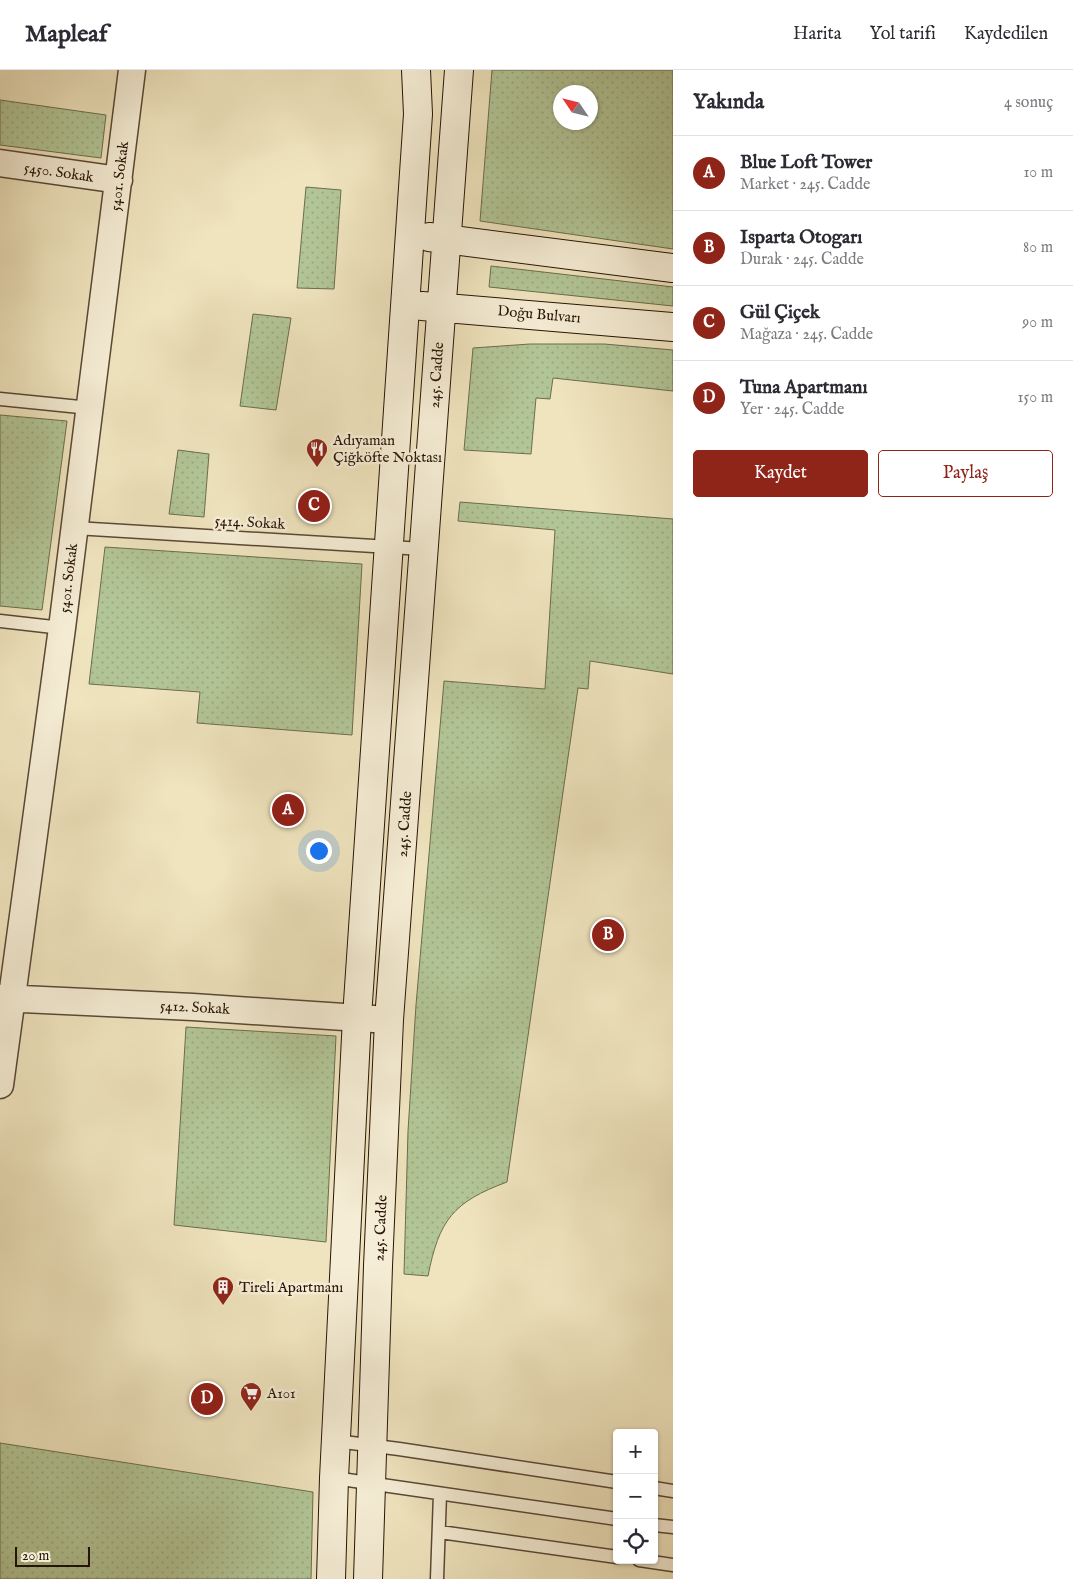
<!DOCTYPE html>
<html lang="tr">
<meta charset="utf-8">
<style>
:root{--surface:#fff;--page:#f7f7f7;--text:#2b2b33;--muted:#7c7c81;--line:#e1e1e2;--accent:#8f2418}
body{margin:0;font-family:"IM FELL English",serif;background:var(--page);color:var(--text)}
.controls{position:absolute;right:15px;bottom:15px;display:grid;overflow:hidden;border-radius:5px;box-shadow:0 1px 4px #0004}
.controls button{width:45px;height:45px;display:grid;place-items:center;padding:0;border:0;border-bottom:1px solid var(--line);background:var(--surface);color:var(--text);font:25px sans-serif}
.compass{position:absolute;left:553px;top:15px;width:45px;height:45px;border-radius:50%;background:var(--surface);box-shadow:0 1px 4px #0004;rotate:305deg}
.scale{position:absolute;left:15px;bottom:12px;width:75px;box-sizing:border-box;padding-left:5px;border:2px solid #271408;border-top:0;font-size:14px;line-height:18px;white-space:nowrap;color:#271408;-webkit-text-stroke:4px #f5edd5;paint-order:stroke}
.you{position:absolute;left:318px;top:780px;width:18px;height:18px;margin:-12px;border:4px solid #fff;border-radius:50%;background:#1a73e8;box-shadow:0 0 0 8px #1a73e833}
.badge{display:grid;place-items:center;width:32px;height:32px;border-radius:50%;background:var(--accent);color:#fff;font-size:16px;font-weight:700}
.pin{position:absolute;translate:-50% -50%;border:2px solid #fff;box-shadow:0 1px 5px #0006}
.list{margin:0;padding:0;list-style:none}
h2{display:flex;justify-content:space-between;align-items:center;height:65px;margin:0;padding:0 20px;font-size:21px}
h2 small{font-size:16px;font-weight:400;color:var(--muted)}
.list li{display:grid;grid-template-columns:32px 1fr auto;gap:15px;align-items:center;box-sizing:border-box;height:75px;padding:0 20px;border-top:1px solid var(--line)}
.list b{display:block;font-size:19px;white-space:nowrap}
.list p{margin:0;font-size:16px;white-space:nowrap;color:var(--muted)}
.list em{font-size:16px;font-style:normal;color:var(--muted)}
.actions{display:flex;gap:10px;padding:15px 20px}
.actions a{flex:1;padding:11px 0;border:1px solid var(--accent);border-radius:5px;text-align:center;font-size:18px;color:var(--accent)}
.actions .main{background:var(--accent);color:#fff}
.icon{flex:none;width:28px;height:28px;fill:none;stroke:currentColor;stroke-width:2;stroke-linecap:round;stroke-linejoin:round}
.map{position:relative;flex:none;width:673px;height:1509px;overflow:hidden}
header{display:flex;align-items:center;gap:30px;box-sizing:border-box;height:70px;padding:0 25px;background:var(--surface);border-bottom:1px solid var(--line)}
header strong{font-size:24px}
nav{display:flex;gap:28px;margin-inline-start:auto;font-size:18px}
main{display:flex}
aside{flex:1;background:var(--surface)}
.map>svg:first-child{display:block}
.grass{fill:url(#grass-dots);stroke:#6c6c4f;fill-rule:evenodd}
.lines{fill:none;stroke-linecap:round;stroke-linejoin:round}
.lane-casing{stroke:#594836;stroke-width:15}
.street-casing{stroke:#594836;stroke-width:29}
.secondary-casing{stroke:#271408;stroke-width:30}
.lane{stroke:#f5edd5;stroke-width:12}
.street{stroke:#f5edd5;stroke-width:26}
.secondary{stroke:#f5edd5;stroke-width:28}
.labels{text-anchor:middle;stroke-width:5;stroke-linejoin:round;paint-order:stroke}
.street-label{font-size:15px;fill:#271408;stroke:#f5edd5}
.poi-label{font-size:15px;fill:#271408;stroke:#f5edd5;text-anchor:start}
</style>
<header>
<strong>Mapleaf</strong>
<nav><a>Harita</a><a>Yol tarifi</a><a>Kaydedilen</a></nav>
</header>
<main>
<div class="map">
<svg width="673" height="1509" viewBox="0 0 673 1509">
<defs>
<pattern id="grass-dots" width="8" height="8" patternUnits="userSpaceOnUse" patternTransform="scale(1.25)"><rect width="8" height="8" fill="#b2c596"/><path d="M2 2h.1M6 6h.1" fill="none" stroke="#99a880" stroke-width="1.8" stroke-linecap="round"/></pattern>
</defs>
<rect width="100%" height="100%" fill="#efe4be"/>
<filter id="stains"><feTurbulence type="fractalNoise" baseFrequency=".004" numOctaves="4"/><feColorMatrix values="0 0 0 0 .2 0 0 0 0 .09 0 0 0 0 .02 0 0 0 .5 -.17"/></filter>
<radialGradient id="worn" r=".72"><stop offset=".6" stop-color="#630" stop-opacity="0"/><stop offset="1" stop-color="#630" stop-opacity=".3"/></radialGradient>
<path class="grass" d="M492,0H673V179L480,151ZM560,22H590V52H560Z
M0,30L106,45L101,88L0,75Z
M306,117L341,120L334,219L297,218Z
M491,196L673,217V236L489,217Z
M253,244L291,248L276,340L240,336Z
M530,274H604L673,280V321L553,308L550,329L536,328L531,384L464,380L473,278Z
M0,345L67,351L42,540L0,536Z
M178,380L209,384L204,447L169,444Z
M460,432L673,449V604L590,591L588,619L578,618L507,1112C453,1132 439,1150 428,1206L404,1204L408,1061L416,935L444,611L545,619L555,460L458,451Z
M105,477L362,494L352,665L197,653L200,622L89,614Z
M186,957L336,966L326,1172L174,1155Z
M0,1373L313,1422L311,1509H0Z"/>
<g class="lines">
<g class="lane-casing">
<path id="lane" d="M0,329L90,338
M75,458L423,479
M0,551L62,558
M336,1371L399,1379L617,1412
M334,1408L617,1449
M654,1418L673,1421
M654,1455L673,1457
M440,1462L617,1487
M639,1490L673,1495
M437,1509L440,1424"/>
</g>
<g class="street-casing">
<path id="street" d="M0,93L119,110
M0,928L193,937L389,950
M0,1015L62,558L132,0"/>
</g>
<g class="secondary-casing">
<path id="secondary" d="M429,167L673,198
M422,236L673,257
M331,1509L334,1408L357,947L418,44L416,0
M368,1509L378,1196L389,950L459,0"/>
</g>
<use href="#lane" class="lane"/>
<use href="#street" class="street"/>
<use href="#secondary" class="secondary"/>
</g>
<defs>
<g id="restaurant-pin" transform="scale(1.125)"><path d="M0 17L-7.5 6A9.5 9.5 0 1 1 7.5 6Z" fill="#8f2418" stroke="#f5edd5"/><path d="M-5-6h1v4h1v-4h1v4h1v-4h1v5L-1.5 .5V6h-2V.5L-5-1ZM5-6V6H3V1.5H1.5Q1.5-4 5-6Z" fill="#fff"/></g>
<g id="building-pin" transform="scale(1.125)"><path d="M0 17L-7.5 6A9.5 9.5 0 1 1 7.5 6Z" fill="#8f2418" stroke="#f5edd5"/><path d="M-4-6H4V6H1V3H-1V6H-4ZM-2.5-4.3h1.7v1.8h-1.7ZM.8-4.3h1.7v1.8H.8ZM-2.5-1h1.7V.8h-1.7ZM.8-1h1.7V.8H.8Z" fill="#fff"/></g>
<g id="supermarket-pin" transform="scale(1.125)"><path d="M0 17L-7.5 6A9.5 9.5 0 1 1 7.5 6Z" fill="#8f2418" stroke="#f5edd5"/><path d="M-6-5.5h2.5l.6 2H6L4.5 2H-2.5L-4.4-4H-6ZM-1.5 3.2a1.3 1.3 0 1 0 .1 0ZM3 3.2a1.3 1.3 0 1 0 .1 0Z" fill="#fff"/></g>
</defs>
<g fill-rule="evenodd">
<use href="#restaurant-pin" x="317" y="379"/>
<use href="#building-pin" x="223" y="1217"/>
<use href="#supermarket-pin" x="251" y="1323"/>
</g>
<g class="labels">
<g class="street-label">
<text transform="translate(59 102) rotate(8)" y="5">5450. Sokak</text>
<text transform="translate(119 106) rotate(-83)" y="5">5401. Sokak</text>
<text transform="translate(539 244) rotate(5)" y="5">Doğu Bulvarı</text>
<text transform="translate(436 305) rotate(-86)" y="5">245. Cadde</text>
<text transform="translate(250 452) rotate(3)" y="5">5414. Sokak</text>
<text transform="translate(68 508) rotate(-83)" y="5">5401. Sokak</text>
<text transform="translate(404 754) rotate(-86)" y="5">245. Cadde</text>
<text transform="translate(195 937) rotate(3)" y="5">5412. Sokak</text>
<text transform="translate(380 1158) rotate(-87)" y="5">245. Cadde</text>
</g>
<g class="poi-label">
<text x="333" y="375">Adıyaman<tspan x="333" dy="17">Çiğköfte Noktası</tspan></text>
<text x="239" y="1222">Tireli Apartmanı</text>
<text x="267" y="1328">A101</text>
</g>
</g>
<rect width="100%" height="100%" filter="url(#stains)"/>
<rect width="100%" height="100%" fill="url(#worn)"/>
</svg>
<div class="controls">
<button>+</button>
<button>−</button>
<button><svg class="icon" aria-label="locate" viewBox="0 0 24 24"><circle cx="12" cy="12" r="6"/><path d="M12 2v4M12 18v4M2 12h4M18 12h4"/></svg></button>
</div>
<svg class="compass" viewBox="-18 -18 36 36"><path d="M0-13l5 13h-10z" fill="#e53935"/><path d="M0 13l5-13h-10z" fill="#7c7c81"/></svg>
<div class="scale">20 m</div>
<div class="you"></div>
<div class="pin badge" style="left:288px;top:740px">A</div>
<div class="pin badge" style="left:608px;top:865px">B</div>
<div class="pin badge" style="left:314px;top:436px">C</div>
<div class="pin badge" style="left:207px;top:1329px">D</div>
</div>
<aside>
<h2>Yakında<small>4 sonuç</small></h2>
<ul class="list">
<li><span class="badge">A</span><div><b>Blue Loft Tower</b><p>Market · 245. Cadde</p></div><em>10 m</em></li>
<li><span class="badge">B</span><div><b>Isparta Otogarı</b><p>Durak · 245. Cadde</p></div><em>80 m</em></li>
<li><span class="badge">C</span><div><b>Gül Çiçek</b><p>Mağaza · 245. Cadde</p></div><em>90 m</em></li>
<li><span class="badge">D</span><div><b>Tuna Apartmanı</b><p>Yer · 245. Cadde</p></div><em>150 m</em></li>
</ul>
<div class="actions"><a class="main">Kaydet</a><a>Paylaş</a></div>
</aside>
</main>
